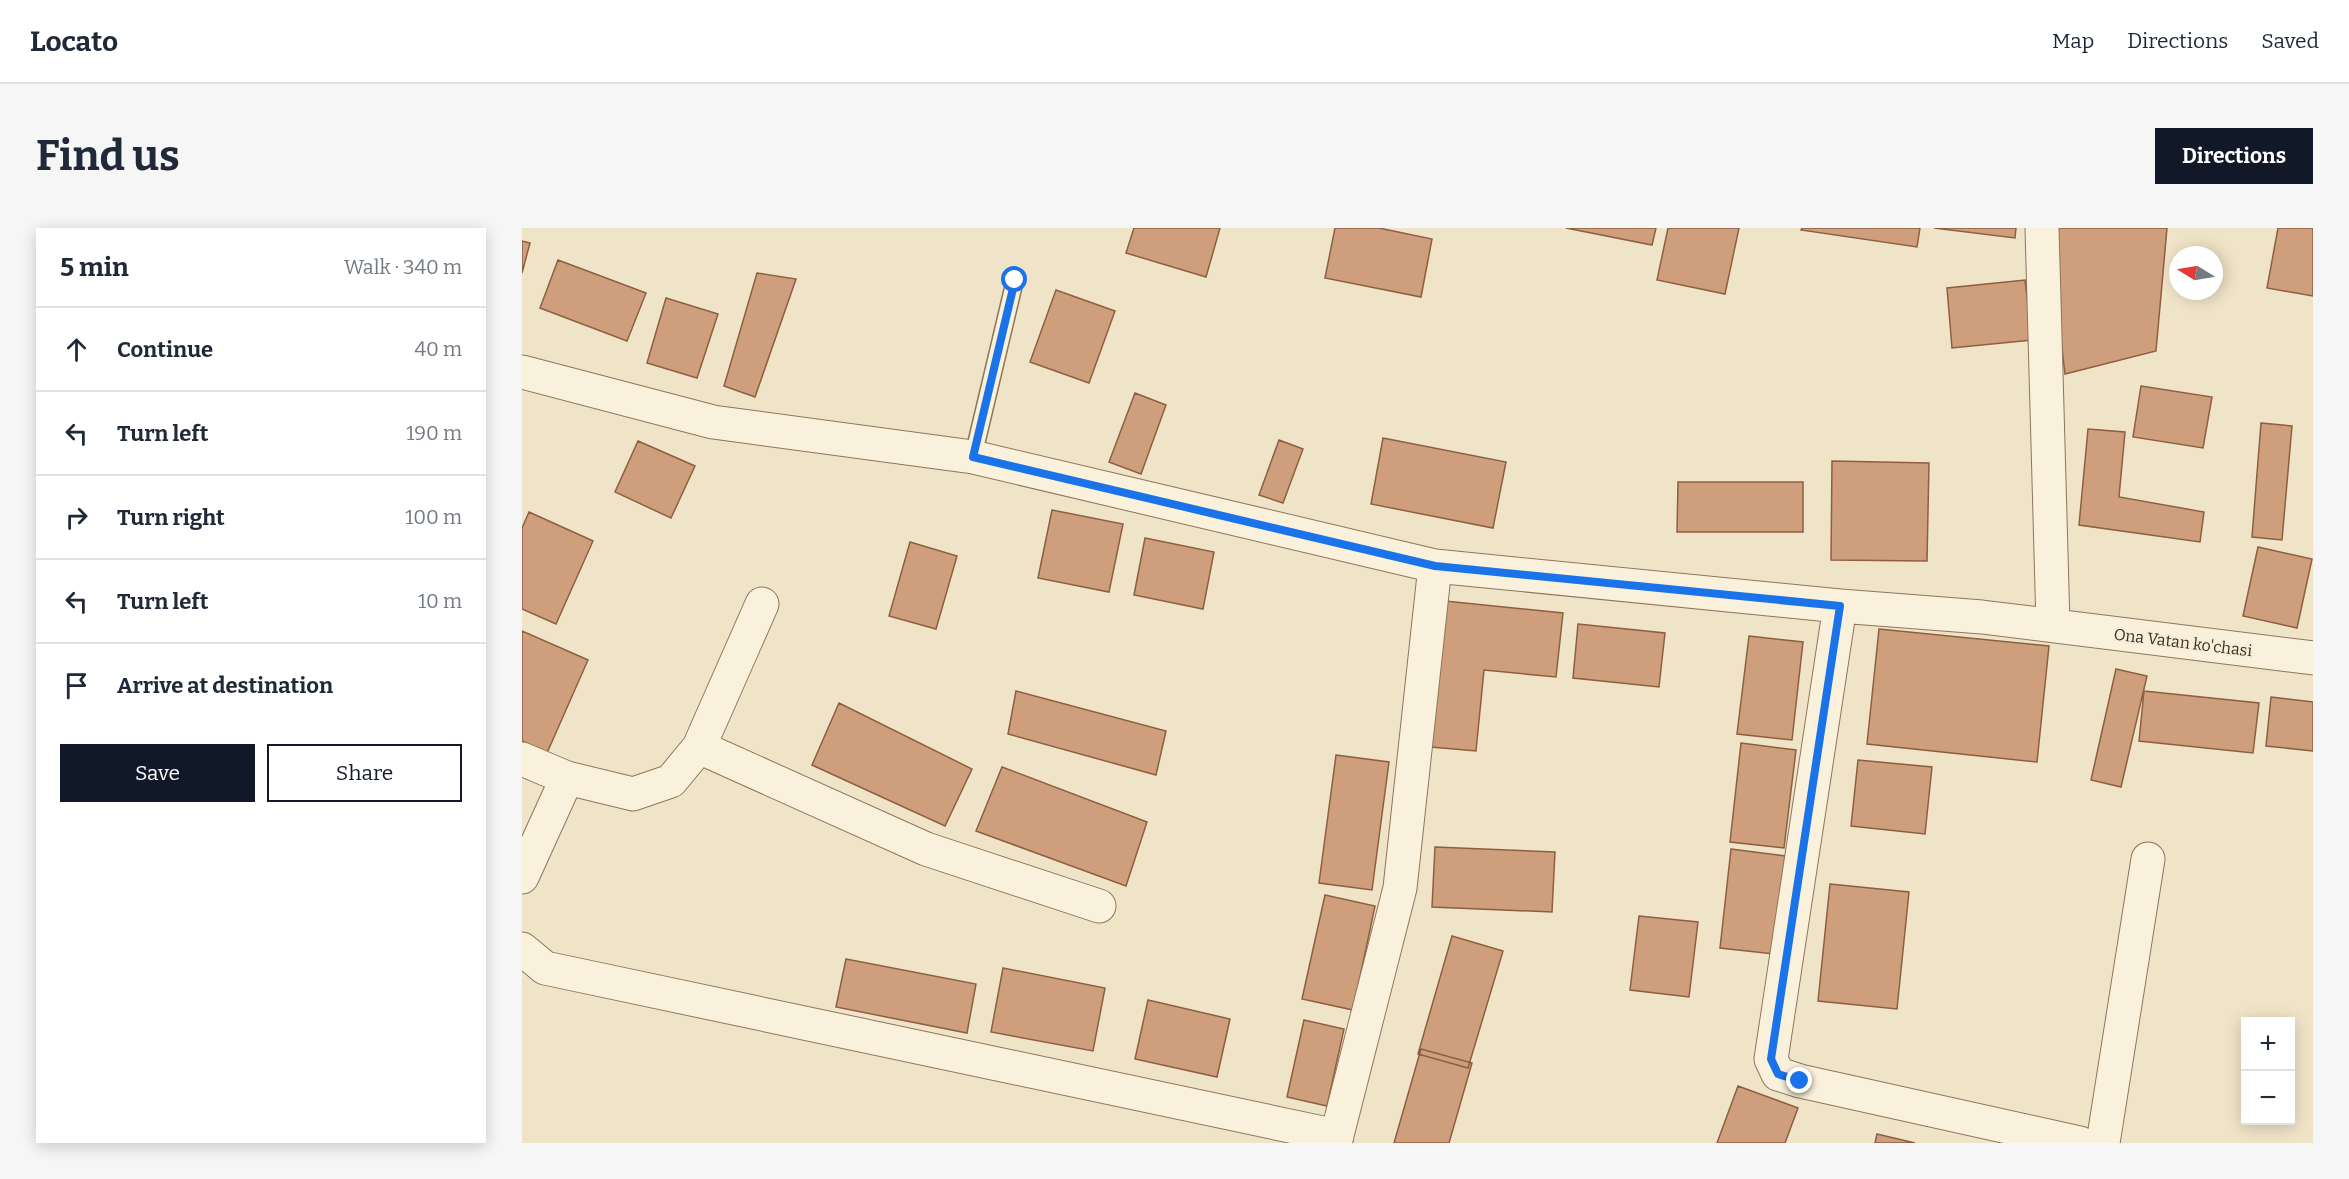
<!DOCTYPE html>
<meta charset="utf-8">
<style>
:root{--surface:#fff;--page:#f6f6f7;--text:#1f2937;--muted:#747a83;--line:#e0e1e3;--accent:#111827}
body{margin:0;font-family:Bitter,serif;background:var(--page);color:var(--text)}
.controls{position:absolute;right:18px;bottom:18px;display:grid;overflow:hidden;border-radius:0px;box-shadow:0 3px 15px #0003}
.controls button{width:54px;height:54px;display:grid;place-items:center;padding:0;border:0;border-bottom:2px solid var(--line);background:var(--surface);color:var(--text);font:30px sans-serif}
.compass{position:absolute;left:1647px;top:18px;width:54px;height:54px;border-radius:50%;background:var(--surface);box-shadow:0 3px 15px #0003;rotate:281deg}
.stop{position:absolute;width:18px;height:18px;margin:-14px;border:4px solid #1a73e8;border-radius:50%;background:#fff}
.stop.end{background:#1a73e8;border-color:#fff;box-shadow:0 2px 6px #0008}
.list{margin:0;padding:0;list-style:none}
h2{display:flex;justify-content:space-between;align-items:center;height:78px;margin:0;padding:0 24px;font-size:26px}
h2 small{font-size:20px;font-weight:400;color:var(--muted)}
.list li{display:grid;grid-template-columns:39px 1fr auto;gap:18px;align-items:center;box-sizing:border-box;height:84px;padding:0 24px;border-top:2px solid var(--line)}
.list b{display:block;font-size:22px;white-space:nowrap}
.list em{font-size:20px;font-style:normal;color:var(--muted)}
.actions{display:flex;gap:12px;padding:18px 24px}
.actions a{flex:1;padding:14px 0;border:2px solid var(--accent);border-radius:0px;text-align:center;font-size:21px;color:var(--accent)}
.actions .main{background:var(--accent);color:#fff}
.icon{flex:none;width:33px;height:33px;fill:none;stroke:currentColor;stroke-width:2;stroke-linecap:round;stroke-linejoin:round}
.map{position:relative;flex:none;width:1791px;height:915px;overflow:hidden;border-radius:0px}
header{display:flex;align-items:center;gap:36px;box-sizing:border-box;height:84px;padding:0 30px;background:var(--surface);border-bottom:2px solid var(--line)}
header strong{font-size:28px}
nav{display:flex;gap:33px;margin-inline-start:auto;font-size:21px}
.intro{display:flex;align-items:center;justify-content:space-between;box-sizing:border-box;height:144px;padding:0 36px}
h1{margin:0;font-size:42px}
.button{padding:15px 27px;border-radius:0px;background:var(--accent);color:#fff;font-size:21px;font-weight:700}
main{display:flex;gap:36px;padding:0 36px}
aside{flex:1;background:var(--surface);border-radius:0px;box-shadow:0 3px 15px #0003}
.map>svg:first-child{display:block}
.building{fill:#cf9f7d;stroke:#8d5f41;stroke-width:1.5}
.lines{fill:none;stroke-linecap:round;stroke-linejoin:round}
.lane-casing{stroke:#8d765c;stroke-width:19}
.street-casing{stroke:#8d765c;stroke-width:35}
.lane{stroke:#faf1dc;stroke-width:16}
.street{stroke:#faf1dc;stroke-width:33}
.route{stroke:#1a73e8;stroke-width:8}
.labels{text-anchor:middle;stroke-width:5;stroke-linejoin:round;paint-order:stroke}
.street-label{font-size:16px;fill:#3d2e20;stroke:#f7eed8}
</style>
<header>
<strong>Locato</strong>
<nav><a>Map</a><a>Directions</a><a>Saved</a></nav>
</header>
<div class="intro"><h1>Find us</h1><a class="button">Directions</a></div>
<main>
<aside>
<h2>5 min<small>Walk · 340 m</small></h2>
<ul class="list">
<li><svg class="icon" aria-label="ahead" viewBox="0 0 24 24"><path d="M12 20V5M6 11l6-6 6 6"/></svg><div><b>Continue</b></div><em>40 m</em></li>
<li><svg class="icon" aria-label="left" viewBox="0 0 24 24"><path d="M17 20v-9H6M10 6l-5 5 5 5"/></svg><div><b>Turn left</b></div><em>190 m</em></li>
<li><svg class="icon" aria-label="right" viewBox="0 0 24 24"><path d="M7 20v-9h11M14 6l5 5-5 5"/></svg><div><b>Turn right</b></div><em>100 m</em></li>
<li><svg class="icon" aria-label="left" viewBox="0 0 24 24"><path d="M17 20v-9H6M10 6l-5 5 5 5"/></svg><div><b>Turn left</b></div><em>10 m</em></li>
<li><svg class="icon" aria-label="arrive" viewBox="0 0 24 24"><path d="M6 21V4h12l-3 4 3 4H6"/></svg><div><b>Arrive at destination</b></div></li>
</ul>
<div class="actions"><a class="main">Save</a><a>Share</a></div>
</aside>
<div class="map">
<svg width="1791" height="915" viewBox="0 0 1791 915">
<rect width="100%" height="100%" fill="#f0e4c8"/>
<path class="building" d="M612,0H698L684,49L604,25Z
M813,0H857L910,11L899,69L803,50Z
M1044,0H1134L1130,17Z
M1146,0H1217L1203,66L1135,52Z
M1280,0H1398L1395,19L1279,2Z
M1412,0H1494L1493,10Z
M1531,0H1645L1634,123L1543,146L1528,21Z
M1756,0H1791V68L1745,60Z
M0,13L8,15L0,45Z
M36,32L124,65L105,113L18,80Z
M235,45L274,51L233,169L202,158Z
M1503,52L1510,112L1430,120L1425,60Z
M534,62L593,83L567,155L508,134Z
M144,70L196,86L175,150L125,135Z
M1619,158L1690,169L1681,220L1611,209Z
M613,165L644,177L619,246L587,234Z
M1739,195L1770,198L1760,312L1730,309Z
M1566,201L1603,204L1597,269L1682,284L1678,314L1557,297Z
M861,210L984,234L971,300L849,276Z
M757,212L781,221L761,275L737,267Z
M116,213L173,238L149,290L93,264Z
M1310,233L1407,235L1405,333L1309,332Z
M1156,254H1281V304H1155Z
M530,282L601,296L587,364L516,350Z
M7,284L71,313L34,396L0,381V300Z
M623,310L692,324L681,381L612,367Z
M388,314L435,328L414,401L367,388Z
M1736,319L1790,331L1775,400L1721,388Z
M923,373L1041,385L1034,449L962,442L954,523L909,519Z
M1056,396L1143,405L1137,459L1051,450Z
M1357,401L1527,418L1515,534L1345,516Z
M0,403L66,432L25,525L0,513Z
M1227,408L1281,414L1270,512L1215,506Z
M1594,441L1625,448L1599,559L1569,552Z
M494,463L644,503L634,547L486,506Z
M1622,463L1737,475L1731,525L1617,513Z
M1749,469L1791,474V523L1744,518Z
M317,475L450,541L423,598L290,537Z
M1219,515L1274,522L1262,620L1208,614Z
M814,527L867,534L850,662L797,655Z
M1336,532L1410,539L1403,606L1329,598Z
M480,539L625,594L604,658L454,603Z
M913,619L1033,624L1030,684L910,679Z
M1209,621L1263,628L1252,726L1198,720Z
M1308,656L1387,664L1375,781L1296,773Z
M803,667L853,678L831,782L780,771Z
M1117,688L1176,694L1167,769L1108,762Z
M930,708L981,723L946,840L896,826Z
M324,731L454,756L445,805L314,779Z
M481,740L583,760L571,823L469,804Z
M626,772L708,791L695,849L613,831Z
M782,792L822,801L805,878L765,869Z
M899,821L950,835L927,915H872Z
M1216,858L1276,880L1263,915H1195Z
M1355,906L1393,915H1353Z"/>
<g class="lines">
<g class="lane-casing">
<path id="lane" d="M451,229L493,52"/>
</g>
<g class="street-casing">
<path id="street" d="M1520,0L1531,397
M0,144L191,194L451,229L913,338L1318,378L1460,389L1791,430
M1318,378L1249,831L1256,846L1278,853L1558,915
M177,519L404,621L577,678
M0,531L45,550L0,649
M45,550L111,566L149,553L177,519L240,376
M0,721L23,740L815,908
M813,915L878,660L913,338
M1581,915L1626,631"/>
</g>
<use href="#lane" class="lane"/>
<use href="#street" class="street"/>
</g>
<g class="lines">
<path class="route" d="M493,52L451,229L913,338L1318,378L1249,831L1256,846L1278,853"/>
</g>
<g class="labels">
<g class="street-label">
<text transform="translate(1661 414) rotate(7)" y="6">Ona Vatan ko'chasi</text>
</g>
</g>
</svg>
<div class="controls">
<button>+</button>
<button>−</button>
</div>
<svg class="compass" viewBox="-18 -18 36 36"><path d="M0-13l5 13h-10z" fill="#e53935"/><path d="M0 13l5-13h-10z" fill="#747a83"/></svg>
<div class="stop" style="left:493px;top:52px"></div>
<div class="stop end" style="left:1278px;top:853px"></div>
</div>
</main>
